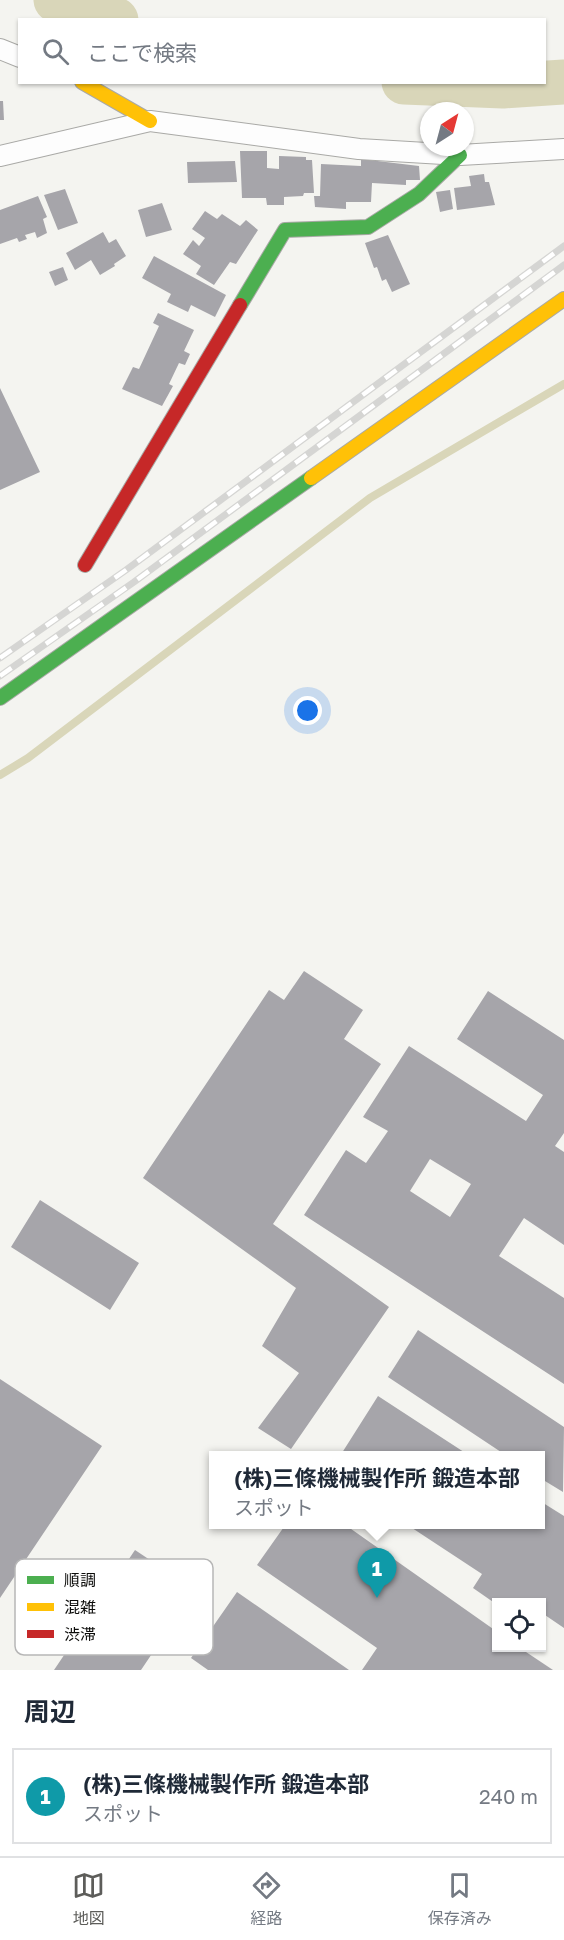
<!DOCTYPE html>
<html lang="ja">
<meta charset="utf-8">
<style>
:root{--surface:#fff;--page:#f2f2f3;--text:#1f2937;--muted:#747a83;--line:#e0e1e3;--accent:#5d5d5a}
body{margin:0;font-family:"Golos Text","Noto Sans JP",sans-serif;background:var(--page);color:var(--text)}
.controls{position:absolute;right:18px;bottom:18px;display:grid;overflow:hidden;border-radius:0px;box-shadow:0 2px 4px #0004}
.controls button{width:54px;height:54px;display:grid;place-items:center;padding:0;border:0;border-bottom:2px solid var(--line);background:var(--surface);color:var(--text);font:30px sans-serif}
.compass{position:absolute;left:420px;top:102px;width:54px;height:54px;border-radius:50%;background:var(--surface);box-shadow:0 2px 4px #0004;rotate:36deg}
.you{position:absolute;left:308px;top:711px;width:21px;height:21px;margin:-15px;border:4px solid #fff;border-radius:50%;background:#1a73e8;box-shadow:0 0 0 9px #1a73e833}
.badge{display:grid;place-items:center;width:39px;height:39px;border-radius:50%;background:var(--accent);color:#fff;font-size:20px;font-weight:700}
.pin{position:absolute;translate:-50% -50px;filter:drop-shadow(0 2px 3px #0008)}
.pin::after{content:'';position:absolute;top:32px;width:21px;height:18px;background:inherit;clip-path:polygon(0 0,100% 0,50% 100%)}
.popup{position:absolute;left:209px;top:1451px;width:336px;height:78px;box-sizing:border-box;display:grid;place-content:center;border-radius:0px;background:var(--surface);filter:drop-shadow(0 2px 4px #0005);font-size:20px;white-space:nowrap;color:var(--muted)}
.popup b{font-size:22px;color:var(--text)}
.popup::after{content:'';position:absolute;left:50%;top:100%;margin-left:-12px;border:12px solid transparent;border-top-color:var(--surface)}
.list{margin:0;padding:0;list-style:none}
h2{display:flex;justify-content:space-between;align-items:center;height:78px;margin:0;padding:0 24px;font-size:26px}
h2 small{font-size:20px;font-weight:400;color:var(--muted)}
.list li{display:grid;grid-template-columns:39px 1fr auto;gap:18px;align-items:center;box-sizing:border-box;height:96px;margin:0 12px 12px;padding:0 12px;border:2px solid var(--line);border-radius:0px}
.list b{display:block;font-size:22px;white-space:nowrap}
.list p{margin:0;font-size:20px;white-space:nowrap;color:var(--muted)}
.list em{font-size:20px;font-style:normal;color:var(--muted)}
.icon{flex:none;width:33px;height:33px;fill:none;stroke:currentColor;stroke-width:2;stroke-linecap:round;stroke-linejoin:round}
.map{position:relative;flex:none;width:564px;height:1670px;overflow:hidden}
.search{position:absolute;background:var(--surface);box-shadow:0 2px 4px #0004;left:18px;right:18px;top:18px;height:66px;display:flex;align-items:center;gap:15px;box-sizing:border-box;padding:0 21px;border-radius:0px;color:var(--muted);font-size:22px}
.sheet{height:186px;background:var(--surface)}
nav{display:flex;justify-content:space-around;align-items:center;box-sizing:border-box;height:84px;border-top:2px solid var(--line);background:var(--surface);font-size:16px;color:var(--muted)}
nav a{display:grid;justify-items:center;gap:3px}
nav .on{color:var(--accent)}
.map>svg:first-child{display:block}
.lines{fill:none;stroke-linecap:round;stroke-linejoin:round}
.stream{stroke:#d9d6b9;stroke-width:8}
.river{stroke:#d9d6b9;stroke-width:45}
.building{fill:#a6a5aa;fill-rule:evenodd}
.street-casing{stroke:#a9a9a6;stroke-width:22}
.fast-casing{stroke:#a9a9a6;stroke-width:16}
.slow-casing{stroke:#a9a9a6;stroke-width:16}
.jam-casing{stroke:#a9a9a6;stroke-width:16}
.street{stroke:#fdfdfd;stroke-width:20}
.fast{stroke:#4caf50;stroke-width:14}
.slow{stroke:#ffc107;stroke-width:14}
.jam{stroke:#c62828;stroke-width:14}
.rail-casing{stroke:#d5d5d3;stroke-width:7}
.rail{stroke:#fff;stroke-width:4.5;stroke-dasharray:14;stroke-linecap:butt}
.key{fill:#fff;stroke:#b6b6b6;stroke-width:1.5}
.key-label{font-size:16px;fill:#0c0c0a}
</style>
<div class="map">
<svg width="564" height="1670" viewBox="0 0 564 1670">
<rect width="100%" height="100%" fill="#f4f4f0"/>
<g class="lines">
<path class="stream" d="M0,775L28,758L370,498L564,384"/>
<path class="river" d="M56,0L116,20
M404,82L503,86L564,82"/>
</g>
<path class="building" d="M0,101H3L4,120H0Z
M240,151H267V168L279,169V156L306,157V160H312L314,193H304L303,196L284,197V205H267L266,198H242Z
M361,159L419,166L420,180H406V185L372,183L371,202H346V209L315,207L314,196H320L321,164L361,166Z
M235,161L237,182L188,183L187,162Z
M484,174L485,182H489L495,205L457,210L454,188L471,186L469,176Z
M65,189L78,223L58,230L44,195Z
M450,190L453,209L440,212L436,192Z
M38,196L47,217L43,219L47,233L37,238L35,232L25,235L27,239L19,242L17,238L0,244V210Z
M162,203L172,230L146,237L138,210Z
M205,211L217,219L222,214L240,226L246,220L258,230L236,264L230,262L214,285L196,274L201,266L183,254L193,240L199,246L205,238L192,229Z
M103,232L109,243L116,239L126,256L114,264L115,266L100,275L91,260L75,270L66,253Z
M388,235L410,284L392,292L386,279L382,281L377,267L374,268L365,243Z
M154,256L226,295L215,317L191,305L188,312L167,302L171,294L142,278Z
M63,267L68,280L55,286L49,272Z
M158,313L194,330L184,351L190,354L185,365L179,363L169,384L173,386L162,406L122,389L133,367L139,369L159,326L153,323Z
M0,388L40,472L0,490Z
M304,971L363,1010L344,1039L381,1064L273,1224L389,1307L291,1449L258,1428L299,1373L262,1346L296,1288L143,1178L269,990L284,1000Z
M488,991L564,1040V1133L555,1146L564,1152V1245L524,1218L499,1256L564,1298V1384L304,1215L346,1150L366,1163L388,1131L363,1117L409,1046L526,1121L543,1095L457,1039ZM430,1159L471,1184L450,1217L410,1191Z
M40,1200L139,1263L110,1310L11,1247Z
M418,1330L564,1427L563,1492L540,1478V1456H507L388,1377Z
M0,1379L102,1446L0,1598Z
M378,1396L470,1456H340Z
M540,1501L564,1516V1628L542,1613V1602L496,1604L473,1588L482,1574L406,1524H540Z
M286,1524H344L496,1631V1648H520L553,1670H362L377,1648L257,1565Z
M135,1550L195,1590L141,1670H54Z
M237,1592L349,1670H208L191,1658Z"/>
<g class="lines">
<g class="street-casing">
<path id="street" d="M0,49L20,57
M0,156L150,121L359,149L460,155L564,149"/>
</g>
<g class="fast-casing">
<path id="fast" d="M240,305L285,230L368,227L419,194L460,155
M0,698L311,478"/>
</g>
<g class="slow-casing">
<path id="slow" d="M82,82L150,121
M311,478L564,299"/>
</g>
<g class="jam-casing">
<path id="jam" d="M85,565L240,305"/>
</g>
<use href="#street" class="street"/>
<use href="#fast" class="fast"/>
<use href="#slow" class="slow"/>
<use href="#jam" class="jam"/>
<g class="rail-casing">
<path id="rail" d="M0,658L126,570L564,246
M0,676L134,582L564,265"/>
</g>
<use href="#rail" class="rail"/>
</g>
<rect x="15" y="1559" width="198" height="96" rx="9" class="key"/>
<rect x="27" y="1576" width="27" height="8" fill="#4caf50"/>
<rect x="27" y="1603" width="27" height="8" fill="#ffc107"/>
<rect x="27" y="1630" width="27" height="8" fill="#c62828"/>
<g class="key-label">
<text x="64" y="1586">順調</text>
<text x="64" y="1613">混雑</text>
<text x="64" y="1640">渋滞</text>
</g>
</svg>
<div class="controls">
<button><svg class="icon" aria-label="locate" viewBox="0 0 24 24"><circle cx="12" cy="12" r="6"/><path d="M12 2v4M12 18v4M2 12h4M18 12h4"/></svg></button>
</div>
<svg class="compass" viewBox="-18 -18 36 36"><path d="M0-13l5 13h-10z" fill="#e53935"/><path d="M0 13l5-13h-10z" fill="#747a83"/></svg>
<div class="you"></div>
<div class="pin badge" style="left:377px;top:1598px;background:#0f9aa8">1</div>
<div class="popup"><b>(株)三條機械製作所 鍛造本部</b>スポット</div>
<div class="search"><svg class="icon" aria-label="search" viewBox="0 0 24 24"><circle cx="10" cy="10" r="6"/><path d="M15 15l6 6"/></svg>ここで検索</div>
</div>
<section class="sheet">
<h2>周辺<small></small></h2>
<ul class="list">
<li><span class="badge" style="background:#0f9aa8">1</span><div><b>(株)三條機械製作所 鍛造本部</b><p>スポット</p></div><em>240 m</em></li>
</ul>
</section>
<nav>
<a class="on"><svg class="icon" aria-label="map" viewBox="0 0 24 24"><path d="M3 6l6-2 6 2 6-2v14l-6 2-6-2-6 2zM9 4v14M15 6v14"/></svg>地図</a>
<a><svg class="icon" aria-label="directions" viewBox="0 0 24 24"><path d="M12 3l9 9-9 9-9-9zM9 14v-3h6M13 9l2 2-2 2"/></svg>経路</a>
<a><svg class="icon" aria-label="saved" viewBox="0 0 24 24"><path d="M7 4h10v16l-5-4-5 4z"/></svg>保存済み</a>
</nav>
